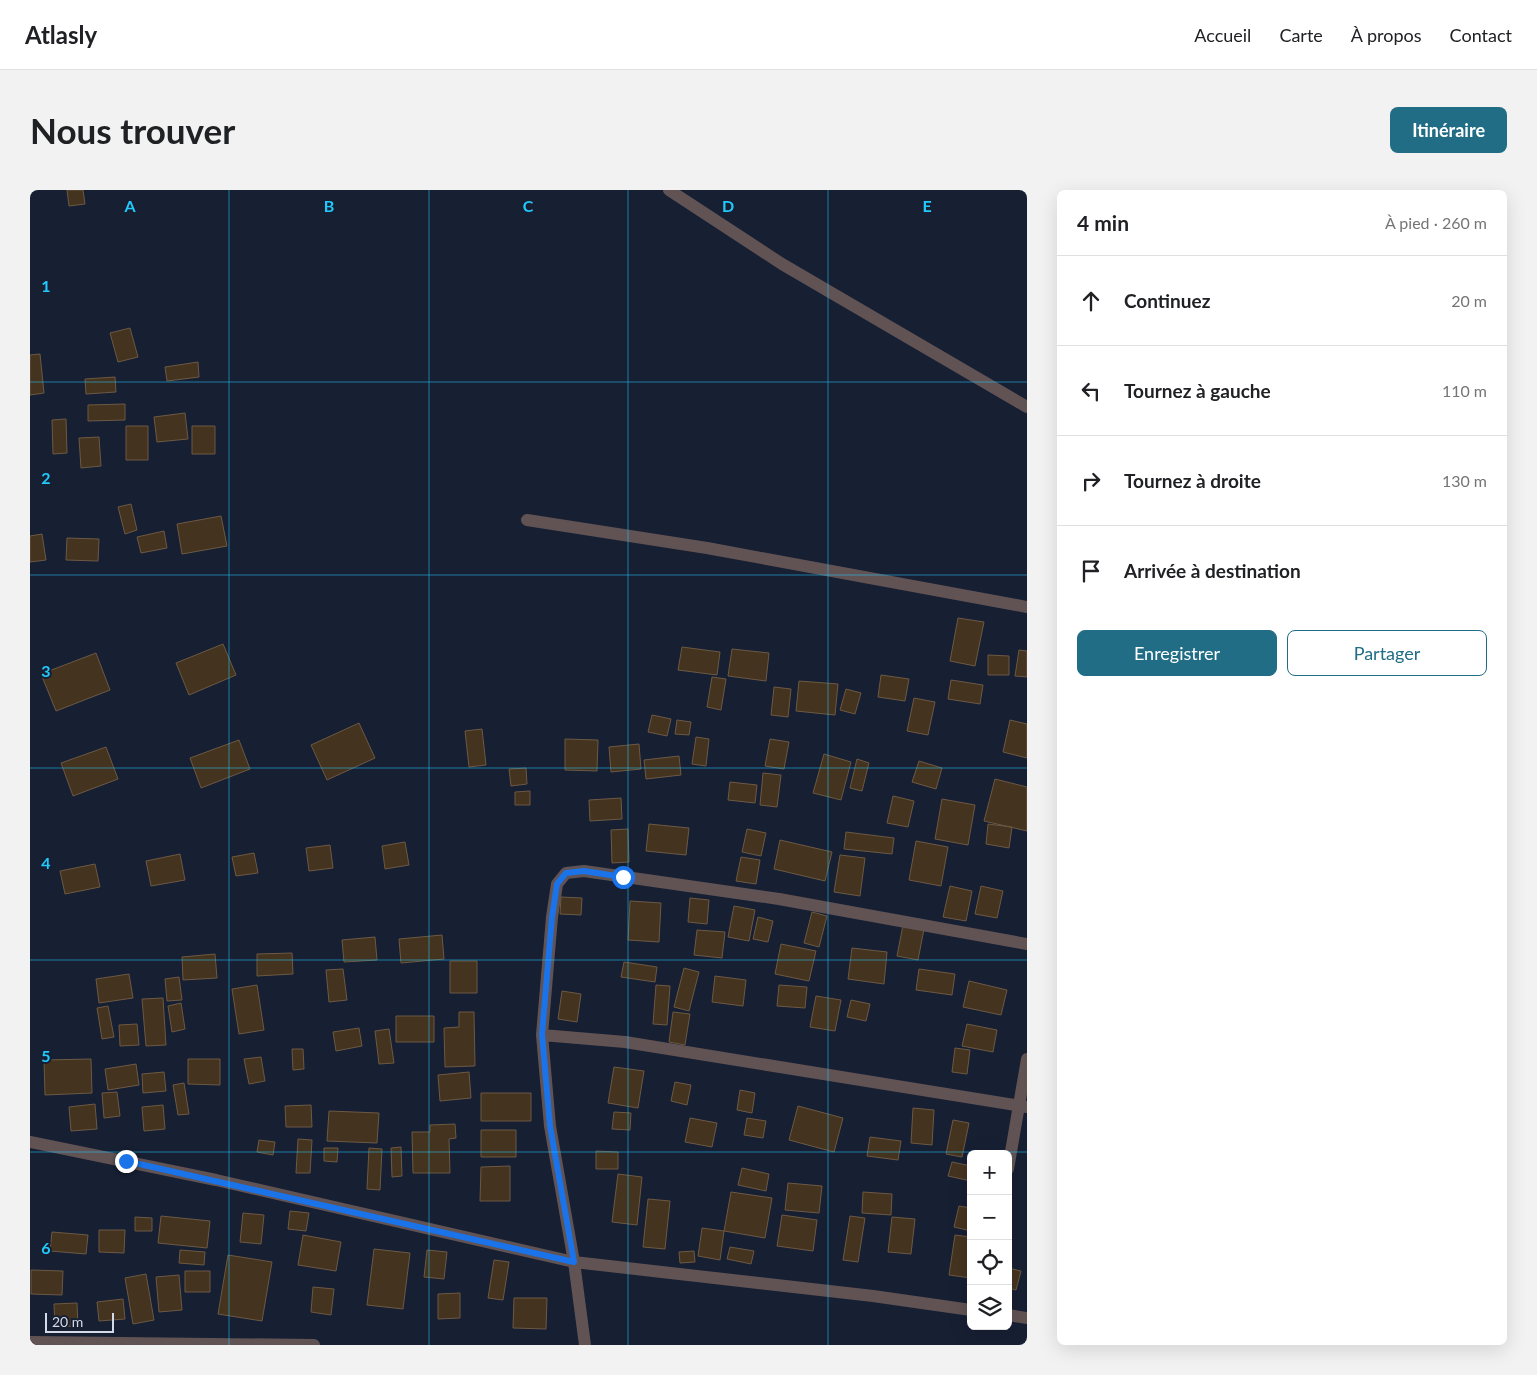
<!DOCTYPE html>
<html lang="fr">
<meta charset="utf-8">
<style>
:root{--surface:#fff;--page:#f2f2f2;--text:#202124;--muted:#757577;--line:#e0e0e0;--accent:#216d86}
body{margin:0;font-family:Lato,sans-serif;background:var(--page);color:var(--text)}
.controls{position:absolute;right:15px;bottom:15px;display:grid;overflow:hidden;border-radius:8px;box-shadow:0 5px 20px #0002}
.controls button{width:45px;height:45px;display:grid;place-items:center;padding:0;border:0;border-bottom:1px solid var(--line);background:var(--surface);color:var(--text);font:25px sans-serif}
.scale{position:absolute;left:15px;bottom:12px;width:69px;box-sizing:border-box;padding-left:5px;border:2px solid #d4dae8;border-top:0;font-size:14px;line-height:18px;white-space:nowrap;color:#d4dae8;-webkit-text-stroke:4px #171f33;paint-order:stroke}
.stop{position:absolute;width:15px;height:15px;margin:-11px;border:4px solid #1a73e8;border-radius:50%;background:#fff}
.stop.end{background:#1a73e8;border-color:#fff;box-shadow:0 1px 5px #0008}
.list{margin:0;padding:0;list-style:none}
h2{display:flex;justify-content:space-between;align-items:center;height:65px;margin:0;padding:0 20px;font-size:21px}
h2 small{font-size:16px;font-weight:400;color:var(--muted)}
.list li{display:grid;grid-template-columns:32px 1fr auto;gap:15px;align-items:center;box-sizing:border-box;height:90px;padding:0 20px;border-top:1px solid var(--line)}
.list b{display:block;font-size:19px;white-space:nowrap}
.list em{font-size:16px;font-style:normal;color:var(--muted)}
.actions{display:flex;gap:10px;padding:15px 20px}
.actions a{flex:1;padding:11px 0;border:1px solid var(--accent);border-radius:8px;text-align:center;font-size:18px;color:var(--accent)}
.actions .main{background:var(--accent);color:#fff}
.icon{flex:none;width:28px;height:28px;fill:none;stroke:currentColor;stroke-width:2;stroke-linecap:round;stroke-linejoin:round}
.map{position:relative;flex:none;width:997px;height:1155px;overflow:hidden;border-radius:8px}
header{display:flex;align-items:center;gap:30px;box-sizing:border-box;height:70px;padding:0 25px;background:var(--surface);border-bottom:1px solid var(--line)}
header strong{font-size:24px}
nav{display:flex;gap:28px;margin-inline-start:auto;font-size:18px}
.intro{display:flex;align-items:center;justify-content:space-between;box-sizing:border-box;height:120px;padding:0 30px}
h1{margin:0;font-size:35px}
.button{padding:12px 22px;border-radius:8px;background:var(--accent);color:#fff;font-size:18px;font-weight:700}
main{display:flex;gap:30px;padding:0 30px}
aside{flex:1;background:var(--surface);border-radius:8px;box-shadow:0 5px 20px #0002}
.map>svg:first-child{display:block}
.building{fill:#44331f;stroke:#6c5944}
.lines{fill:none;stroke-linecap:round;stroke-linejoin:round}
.minor{stroke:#615354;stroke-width:12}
.route{stroke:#1a73e8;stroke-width:6}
.grid{fill:none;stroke:#22c9fd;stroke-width:1;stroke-opacity:0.55}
.grid-label{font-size:16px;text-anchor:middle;font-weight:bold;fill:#22c9fd;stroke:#171f33;stroke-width:4;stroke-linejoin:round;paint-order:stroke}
</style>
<header>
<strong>Atlasly</strong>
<nav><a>Accueil</a><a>Carte</a><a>À propos</a><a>Contact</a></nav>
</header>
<div class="intro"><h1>Nous trouver</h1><a class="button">Itinéraire</a></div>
<main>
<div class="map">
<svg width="997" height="1155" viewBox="0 0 997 1155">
<rect width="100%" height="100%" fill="#171f33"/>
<path class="building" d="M37,0H53L55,14L39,16Z
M100,138L108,167L88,172L80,143Z
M10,164L14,203L0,205V165Z
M168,172L169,187L137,191L135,177Z
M85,187L86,202L56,204L55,189Z
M95,214V230L58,231V215Z
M155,223L158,249L127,252L124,227Z
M36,229L37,263L23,264L22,230Z
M96,236H118V270H96Z
M162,236H185V264H162Z
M69,247L71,276L51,278L49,248Z
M101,314L107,340L95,344L88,317Z
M191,326L197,356L152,364L147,334Z
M134,341L137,358L111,363L107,347Z
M12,344L16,370L0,372V346Z
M37,348L69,349L68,371L36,370Z
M928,428L954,432L945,476L920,471Z
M193,454L206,485L159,505L146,473Z
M652,457L690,462L687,485L648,480Z
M702,459L739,463L736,491L698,486Z
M989,460L997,461V487L985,486Z
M66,463L80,500L26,521L11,484Z
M958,465L979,466V485H958Z
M851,485L879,489L875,511L848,507Z
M682,487L696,489L691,520L677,517Z
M921,490L953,495L950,514L918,509Z
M769,491L808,494L805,525L766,521Z
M744,497L761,499L758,527L741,525Z
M816,499L831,503L825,524L810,520Z
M884,508L905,512L898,545L877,541Z
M622,525L641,529L637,546L618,542Z
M647,530L661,532L659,545L645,544Z
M980,530L997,534V568L973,562Z
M329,533L345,568L297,590L281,555Z
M452,539L456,575L439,577L435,541Z
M666,547L679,549L676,576L662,574Z
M535,549L568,550L567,581L535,580Z
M740,549L759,552L754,579L735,576Z
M209,550L220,579L171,598L160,568Z
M609,554L611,579L581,582L579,557Z
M76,557L88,589L43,606L31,573Z
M794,564L821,572L811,610L783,603Z
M649,566L651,585L616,589L614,570Z
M827,569L839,573L832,601L820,598Z
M889,571L912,578L906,599L882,592Z
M496,578L497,594L481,596L479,579Z
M733,583L751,585L747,617L730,615Z
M965,589L997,597V641L954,631Z
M700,592L727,595L725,613L698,610Z
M500,601V615H485V602Z
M863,606L884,611L878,637L857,633Z
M591,608L592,629L560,631L559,610Z
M912,609L945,615L938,655L905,649Z
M619,634L659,638L656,665L616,661Z
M958,634L982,637L979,658L956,654Z
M598,639L599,672L582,673L581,640Z
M717,639L736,643L731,666L712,662Z
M816,642L864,648L862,664L814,659Z
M750,650L802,662L795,691L744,679Z
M886,651L918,657L911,696L879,690Z
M375,652L379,675L355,679L352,656Z
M300,655L303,678L279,681L276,658Z
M224,663L228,683L206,686L202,667Z
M150,664L155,690L121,696L116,671Z
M810,665L835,668L830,706L804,702Z
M711,667L730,670L726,694L706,691Z
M65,674L70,697L35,704L30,681Z
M920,696L942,701L936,731L913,727Z
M951,696L973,701L967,728L945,724Z
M531,707L552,708L551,725L530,724Z
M660,708L679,710L677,734L658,732Z
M600,711L631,713L629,752L598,750Z
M704,716L725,720L719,751L698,747Z
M782,722L797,726L789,757L774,753Z
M728,727L743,731L738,752L723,749Z
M873,735L894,739L888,770L867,766Z
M667,740L695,742L692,768L664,765Z
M412,745L414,769L371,773L369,749Z
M345,747L347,770L314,772L312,750Z
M751,754L786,761L779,791L745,784Z
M822,758L857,762L854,794L818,789Z
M262,763L263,784L227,786V764Z
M185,764L187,788L153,790L152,767Z
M420,771H447V803H420Z
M594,772L627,777L625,792L591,787Z
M654,778L669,782L659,821L644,817Z
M313,779L317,810L299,812L296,780Z
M889,779L925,784L922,805L886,800Z
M99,784L103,808L69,813L66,789Z
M685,786L716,790L713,816L682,812Z
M149,787L152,810L137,811L135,789Z
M939,791L977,800L971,825L933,817Z
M227,795L234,840L209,844L202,799Z
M626,795L640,796L637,835L623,834Z
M749,795L777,797L775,818L747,816Z
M532,801L551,804L547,832L528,829Z
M786,806L811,810L805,841L780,837Z
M133,808L136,855L116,856L112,809Z
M821,810L840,814L836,831L817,827Z
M151,813L155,839L142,842L138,816Z
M78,816L84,847L72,849L67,818Z
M429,822H444L445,876L415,877L414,838L429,837Z
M643,822L660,824L655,855L639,852Z
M366,826H404V852H366Z
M107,834L109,855L90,856L89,835Z
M937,834L967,840L963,862L932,856Z
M329,838L332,856L306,861L303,842Z
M359,839L364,873L349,874L345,841Z
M925,858L940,860L937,884L922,882Z
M262,859H273L274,879L263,880Z
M231,867L235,891L219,894L214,869Z
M61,869L62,903L15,905L14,870Z
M158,869H190V895L158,894Z
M106,874L109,895L78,900L75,879Z
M584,877L614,881L608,918L578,913Z
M134,882L136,901L113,903L112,884Z
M439,882L441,908L410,911L408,885Z
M645,892L661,895L657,915L641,911Z
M154,893L159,924L148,925L143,895Z
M710,900L725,903L722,923L707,920Z
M87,902L90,926L74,928L72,903Z
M451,903H501V931H451Z
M65,914L67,939L41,941L39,917Z
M133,915L135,939L114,941L112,917Z
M281,915L282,937H256L255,916Z
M768,916L813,928L804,962L759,950Z
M883,918L904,920L902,955L881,953Z
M299,921L349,923L347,953L297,951Z
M584,922L601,923L600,940L582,939Z
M660,928L687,933L682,957L655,952Z
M717,928L736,931L733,948L714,945Z
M923,930L939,933L932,967L916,964Z
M425,934L426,948L419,949L420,983H383L382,942H400V935Z
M451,940H486V967H451Z
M840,947L871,951L868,970L837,966Z
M268,949L282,950L280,983H266Z
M229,950L245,952L243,965L227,962Z
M371,957L372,986L362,987L361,958Z
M294,958H308L307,972L294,971Z
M339,958L352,959L350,1000L337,999Z
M566,961L588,962V979H566Z
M922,972L941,976V991L918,986Z
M480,976V1011H450L451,977Z
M712,978L739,984L736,1001L708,995Z
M588,984L612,987L607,1035L582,1032Z
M758,993L792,996L789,1023L755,1020Z
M701,1002L742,1008L735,1048L694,1041Z
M833,1002L862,1004L861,1025L832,1023Z
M618,1009L640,1011L635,1059L613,1057Z
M929,1016L941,1018V1041L924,1037Z
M260,1021L279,1023L276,1041L258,1039Z
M213,1023L234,1025L231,1054L210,1052Z
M752,1025L787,1030L783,1061L747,1056Z
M131,1026L180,1031L177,1058L128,1053Z
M820,1026L835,1028L828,1072L813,1070Z
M105,1027L122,1028V1041H105Z
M862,1027L885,1029L881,1064L858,1062Z
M672,1038L694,1041L690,1070L668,1066Z
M69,1040H95L94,1063L69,1062Z
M22,1042L58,1045L56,1064L20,1061Z
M273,1045L311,1052L306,1081L268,1075Z
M925,1045L941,1047V1088L919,1085Z
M700,1057L724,1061L721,1074L697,1069Z
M344,1059L380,1063L373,1119L337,1115Z
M150,1060L175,1062L174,1075L149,1073Z
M397,1060L417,1062L414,1089L394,1087Z
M664,1061L665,1072L650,1073L649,1062Z
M198,1065L242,1072L232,1131L188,1124Z
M464,1070L479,1072L473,1110L458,1108Z
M978,1078L991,1081L986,1100L978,1098Z
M1,1080L33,1081L32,1105L1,1104Z
M155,1081H180V1102H155Z
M116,1084L124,1130L103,1134L95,1088Z
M149,1085L152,1120L129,1122L126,1087Z
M283,1097L304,1099L301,1125L281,1122Z
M430,1103V1128L408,1129V1104Z
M484,1108H517L516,1139L483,1138Z
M93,1109L95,1129L69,1131L67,1112Z
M47,1113L48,1136L25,1137L24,1114Z"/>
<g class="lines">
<path class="minor" d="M639,0L752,74L997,217
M497,330L677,358L997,417
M512,845L595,852L997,917
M0,952L186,990L544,1072L520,936L512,845L522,727L527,694L536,683L554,681L749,709L997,754
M978,979L997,869
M978,1125L997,1128
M0,1152L284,1155
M555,1155L544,1072L843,1106L941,1120"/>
</g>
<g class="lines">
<path class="route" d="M96,971L544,1072L520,936L512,844L522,727L527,694L536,683L554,681L593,687"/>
</g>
<path class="grid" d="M199,0V1155M399,0V1155M598,0V1155M798,0V1155M0,192H997M0,385H997M0,578H997M0,770H997M0,962H997"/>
<g class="grid-label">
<text x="100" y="22">A</text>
<text x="299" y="22">B</text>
<text x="498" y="22">C</text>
<text x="698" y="22">D</text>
<text x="897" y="22">E</text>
<text x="16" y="102">1</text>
<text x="16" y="294">2</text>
<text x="16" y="487">3</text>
<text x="16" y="679">4</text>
<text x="16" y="872">5</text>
<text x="16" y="1064">6</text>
</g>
</svg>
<div class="controls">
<button>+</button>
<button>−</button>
<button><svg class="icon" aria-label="locate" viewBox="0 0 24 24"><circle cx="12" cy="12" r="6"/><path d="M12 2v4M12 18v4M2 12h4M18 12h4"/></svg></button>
<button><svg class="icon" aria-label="layers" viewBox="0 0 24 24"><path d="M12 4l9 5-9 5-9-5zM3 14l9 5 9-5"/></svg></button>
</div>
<div class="scale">20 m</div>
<div class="stop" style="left:593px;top:687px"></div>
<div class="stop end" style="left:96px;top:971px"></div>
</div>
<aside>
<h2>4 min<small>À pied · 260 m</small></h2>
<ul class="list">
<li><svg class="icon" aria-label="ahead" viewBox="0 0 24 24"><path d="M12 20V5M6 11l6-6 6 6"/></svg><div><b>Continuez</b></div><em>20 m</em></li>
<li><svg class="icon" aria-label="left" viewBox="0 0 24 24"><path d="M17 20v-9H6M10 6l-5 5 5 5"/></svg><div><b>Tournez à gauche</b></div><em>110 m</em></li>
<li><svg class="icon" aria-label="right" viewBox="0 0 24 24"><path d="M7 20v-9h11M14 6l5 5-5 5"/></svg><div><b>Tournez à droite</b></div><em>130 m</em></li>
<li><svg class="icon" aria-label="arrive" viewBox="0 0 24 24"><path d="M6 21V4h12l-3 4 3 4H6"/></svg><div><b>Arrivée à destination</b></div></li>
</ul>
<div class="actions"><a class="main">Enregistrer</a><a>Partager</a></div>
</aside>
</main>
